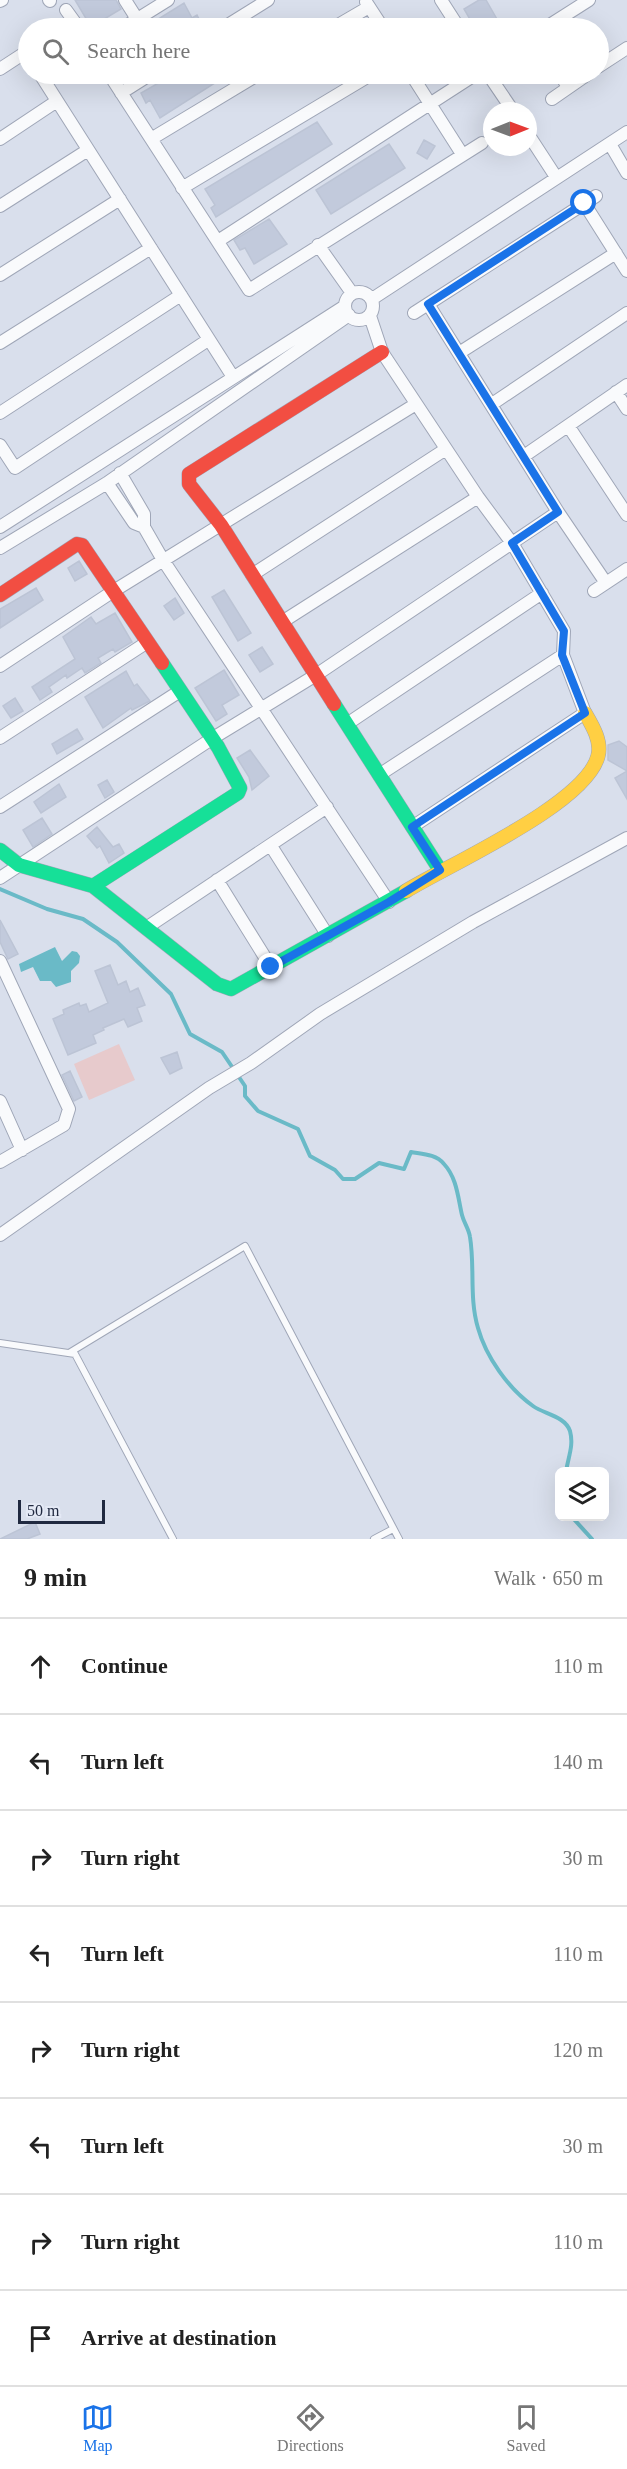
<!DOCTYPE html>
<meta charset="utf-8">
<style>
:root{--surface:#fff;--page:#f2f2f2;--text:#222;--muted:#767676;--line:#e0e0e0;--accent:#1a73e8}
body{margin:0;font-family:Georgia,serif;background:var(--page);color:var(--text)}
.controls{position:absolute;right:18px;bottom:18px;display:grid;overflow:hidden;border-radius:9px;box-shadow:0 6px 24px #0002}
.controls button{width:54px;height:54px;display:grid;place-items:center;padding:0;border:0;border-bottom:2px solid var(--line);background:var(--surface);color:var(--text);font:30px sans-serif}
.compass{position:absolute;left:483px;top:102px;width:54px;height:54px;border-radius:50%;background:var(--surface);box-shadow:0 6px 24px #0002;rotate:89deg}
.scale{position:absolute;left:18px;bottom:15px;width:87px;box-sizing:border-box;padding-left:6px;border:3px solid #202940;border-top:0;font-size:16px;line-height:21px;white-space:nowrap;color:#202940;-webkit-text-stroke:4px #e4e9f5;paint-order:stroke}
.stop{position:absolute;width:18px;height:18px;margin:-14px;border:4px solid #1a73e8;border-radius:50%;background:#fff}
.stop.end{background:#1a73e8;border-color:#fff;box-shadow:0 2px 6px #0008}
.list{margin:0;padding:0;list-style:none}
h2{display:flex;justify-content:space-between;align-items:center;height:78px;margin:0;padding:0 24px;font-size:26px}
h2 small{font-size:20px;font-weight:400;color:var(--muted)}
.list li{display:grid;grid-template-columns:39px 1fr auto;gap:18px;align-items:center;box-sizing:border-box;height:96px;padding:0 24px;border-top:2px solid var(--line)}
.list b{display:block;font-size:22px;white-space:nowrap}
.list em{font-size:20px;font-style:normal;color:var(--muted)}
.icon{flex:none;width:33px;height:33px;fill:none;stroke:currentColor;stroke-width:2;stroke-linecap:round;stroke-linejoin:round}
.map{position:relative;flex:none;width:627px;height:1539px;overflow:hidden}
.search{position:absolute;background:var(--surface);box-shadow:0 6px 24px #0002;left:18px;right:18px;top:18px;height:66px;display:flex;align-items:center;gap:15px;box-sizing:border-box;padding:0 21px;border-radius:33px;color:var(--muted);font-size:22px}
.sheet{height:846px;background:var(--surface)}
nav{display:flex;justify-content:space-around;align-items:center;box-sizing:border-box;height:84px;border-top:2px solid var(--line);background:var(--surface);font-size:16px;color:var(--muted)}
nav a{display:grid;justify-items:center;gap:3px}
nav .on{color:var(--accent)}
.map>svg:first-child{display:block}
.green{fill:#e7cacc}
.water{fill:#6abac7}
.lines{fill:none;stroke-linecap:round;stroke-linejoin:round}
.stream{stroke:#6abac7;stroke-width:4}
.building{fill:#c2cadc;stroke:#bcc4d5;stroke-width:1.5}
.lane-casing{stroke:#9fa6b7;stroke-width:8}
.street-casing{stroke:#9fa6b7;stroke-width:14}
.fast-casing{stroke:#9fa6b7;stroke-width:15}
.slow-casing{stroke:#9fa6b7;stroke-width:15}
.jam-casing{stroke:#9fa6b7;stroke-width:15}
.lane{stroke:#f9fafc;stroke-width:6}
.street{stroke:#f9fafc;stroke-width:12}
.fast{stroke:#16e098;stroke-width:14}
.slow{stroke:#ffcf43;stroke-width:14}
.jam{stroke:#f24e42;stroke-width:14}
.route{stroke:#1a73e8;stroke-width:8}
</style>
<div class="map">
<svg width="627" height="1539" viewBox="0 0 627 1539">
<rect width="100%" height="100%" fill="#d9dfec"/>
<path class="green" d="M119,1044L135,1080L89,1100L74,1064Z"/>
<path class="water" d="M55,947L62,961L72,951L77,952L80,956L79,963L71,971V982L56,987L51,981H40L33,967L21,972L19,964Z"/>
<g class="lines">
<path class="stream" d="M0,889L47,909L83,919L117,942L171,994L190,1034L222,1052L245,1086V1096L258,1111L298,1129L310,1156L335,1170L343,1179H355L379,1163L404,1169L411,1152C422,1154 436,1154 444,1164C457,1178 458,1198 462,1215C464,1223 469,1229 470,1237C475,1267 469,1298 478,1328C486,1357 508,1388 533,1406C544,1414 565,1416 570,1431C574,1446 568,1457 566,1472
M571,1516L592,1539"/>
</g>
<path class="building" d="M75,0H116L121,9L91,27Z
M479,0H486L502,28H475L464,9Z
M184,3L192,18L197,15L202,25L196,28H159L155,21Z
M174,74H229L160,118L150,100L146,103L141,93Z
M317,122L332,144L216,217L211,208L215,205L205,189Z
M424,140L435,146L427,159L417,153Z
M389,144L405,168L331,214L316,190Z
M269,219L287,244L254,264L245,248L240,250L234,240Z
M79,561L87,574L75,581L68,568Z
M36,588L43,600L0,628V609Z
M224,590L251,633L238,641L212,597Z
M175,598L184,613L174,620L164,606Z
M115,613L132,642L115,652L113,649L98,658L101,663L85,673L82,668L67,678L66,675L49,687L52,692L40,700L32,687L75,659L63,637L91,617L96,624Z
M262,647L273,664L260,672L249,655Z
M224,670L239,695L222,705L227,714L216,721L195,688Z
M126,671L134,686L137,684L150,701L132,710L131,708L103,728L85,697Z
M15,698L23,711L11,718L3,706Z
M77,729L83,739L57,754L52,744Z
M619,741L627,747V771L608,760V745Z
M250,750L269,776L252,790L249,777L237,758Z
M627,771V799L615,778Z
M107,780L114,792L105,798L98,785Z
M59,784L66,797L41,813L34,802Z
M42,818L52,834L33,847L23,830Z
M97,827L113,847L119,844L124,853L109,863L100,846L97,848L87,836Z
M0,920L18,954L8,959L0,942Z
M110,965L118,985L126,981L130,992L138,988L145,1005L137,1008L142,1021L128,1027L124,1019L103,1028L104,1030L93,1035L96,1043L68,1055L53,1019L64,1014L63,1010L79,1003L80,1006L86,1004L89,1012L108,1003L95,971Z
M177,1052L182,1068L170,1074L161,1058Z
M70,1071L82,1097L74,1101L62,1075Z
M35,1522L40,1534L27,1539H0Z"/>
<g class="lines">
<g class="lane-casing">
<path id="lane" d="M0,1343L75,1354L173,1539
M69,1353L245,1246L399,1539
M374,1539L393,1529"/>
</g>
<g class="street-casing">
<path id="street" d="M49,0L50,1
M125,0L137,19
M441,0L459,28
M0,1L2,0
M366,2L383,28
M66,10L79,28
M123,28L168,0
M223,28L268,0
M333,28L369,7
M545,28L589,0
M598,67L627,48
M0,69L26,52L28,56
M40,74L233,377
M109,74L249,290L482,143
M411,74L462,154
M488,74L513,111
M560,74L568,87
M121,93L151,74
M552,99L588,74
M528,134L556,177
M0,139L57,101
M151,139L259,74
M610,144L627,173
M182,188L372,74
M584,203L627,271
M0,206L88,150
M218,241L476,74
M318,245L352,293
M0,275L120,199
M345 306a14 14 0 1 1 28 0a14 14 0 1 1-28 0Z
M372,299L627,132
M428,304L558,512L606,583
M414,313L596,196
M370,316L382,352L478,497L512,543L564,631L563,655L379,775
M0,343L151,248
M459,353L616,253
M616,392L627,409
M492,404L627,313
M0,413L181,295
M569,427L627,515
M0,445L15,468L208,340
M524,456L627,385
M120,473L144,514V527L163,560L389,902
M107,483L134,523L144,527
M0,527L345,306
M0,548L107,483L349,315
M252,575L446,449
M594,591L627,569
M282,622L478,497
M0,666L112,592L416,404
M347,724L542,593
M0,738L146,643
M0,807L180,691
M412,827L585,713L563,655
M271,846L328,936
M0,878L213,738L316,675L558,512
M217,880L271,967
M146,928L327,807
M0,961L69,1109L64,1125L0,1162
M0,1101L22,1150
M0,1235L209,1088L251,1063L320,1014L473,922L627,838"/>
</g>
<g class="fast-casing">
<path id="fast" d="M334,704L440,870
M0,850L19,865L93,886L217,984L231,989L406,891
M93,886L238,793L240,788L218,747L162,663"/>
</g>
<g class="slow-casing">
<path id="slow" d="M406,891C450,864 586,804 598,756C602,741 592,725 585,713"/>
</g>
<g class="jam-casing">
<path id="jam" d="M0,595L77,544L82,545L162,663
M334,704L221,525L189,484V474L382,352"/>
</g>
<use href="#lane" class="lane"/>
<use href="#street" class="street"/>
<use href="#fast" class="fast"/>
<use href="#slow" class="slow"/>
<use href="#jam" class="jam"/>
</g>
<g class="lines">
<path class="route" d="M271,967L389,902L440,870L412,827L585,713L562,655L564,631L512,543L558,512L428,304L584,203"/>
</g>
</svg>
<div class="controls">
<button><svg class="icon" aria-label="layers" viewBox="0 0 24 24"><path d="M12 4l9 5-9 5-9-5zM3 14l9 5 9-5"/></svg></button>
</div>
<svg class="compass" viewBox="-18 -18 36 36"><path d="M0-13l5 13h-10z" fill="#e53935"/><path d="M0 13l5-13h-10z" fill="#767676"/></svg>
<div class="scale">50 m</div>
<div class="stop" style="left:584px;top:203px"></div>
<div class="stop end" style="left:271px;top:967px"></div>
<div class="search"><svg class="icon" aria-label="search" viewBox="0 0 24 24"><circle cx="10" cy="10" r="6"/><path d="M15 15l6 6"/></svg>Search here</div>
</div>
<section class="sheet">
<h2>9 min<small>Walk · 650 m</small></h2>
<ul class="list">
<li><svg class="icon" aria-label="ahead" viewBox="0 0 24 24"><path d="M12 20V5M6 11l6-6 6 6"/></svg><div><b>Continue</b></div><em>110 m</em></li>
<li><svg class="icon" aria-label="left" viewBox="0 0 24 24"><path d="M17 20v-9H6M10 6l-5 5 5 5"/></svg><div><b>Turn left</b></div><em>140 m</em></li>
<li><svg class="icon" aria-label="right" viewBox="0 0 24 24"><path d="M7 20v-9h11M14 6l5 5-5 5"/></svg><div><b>Turn right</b></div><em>30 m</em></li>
<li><svg class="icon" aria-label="left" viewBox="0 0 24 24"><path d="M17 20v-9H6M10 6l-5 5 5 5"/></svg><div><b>Turn left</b></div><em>110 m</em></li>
<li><svg class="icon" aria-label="right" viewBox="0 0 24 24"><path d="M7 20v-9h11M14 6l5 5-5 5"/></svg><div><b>Turn right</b></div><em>120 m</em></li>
<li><svg class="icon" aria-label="left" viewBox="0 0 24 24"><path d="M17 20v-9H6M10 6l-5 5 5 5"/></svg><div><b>Turn left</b></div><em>30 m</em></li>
<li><svg class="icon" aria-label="right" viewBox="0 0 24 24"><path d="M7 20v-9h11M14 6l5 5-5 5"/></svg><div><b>Turn right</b></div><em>110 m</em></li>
<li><svg class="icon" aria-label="arrive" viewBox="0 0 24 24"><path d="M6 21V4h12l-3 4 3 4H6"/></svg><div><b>Arrive at destination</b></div></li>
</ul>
</section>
<nav>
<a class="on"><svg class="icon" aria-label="map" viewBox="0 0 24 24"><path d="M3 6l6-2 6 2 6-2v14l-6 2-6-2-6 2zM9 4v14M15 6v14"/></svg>Map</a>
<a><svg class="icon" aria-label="directions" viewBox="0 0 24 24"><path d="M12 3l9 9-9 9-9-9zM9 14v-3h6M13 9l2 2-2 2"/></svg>Directions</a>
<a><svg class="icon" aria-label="saved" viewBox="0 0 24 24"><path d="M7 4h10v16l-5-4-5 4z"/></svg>Saved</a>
</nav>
